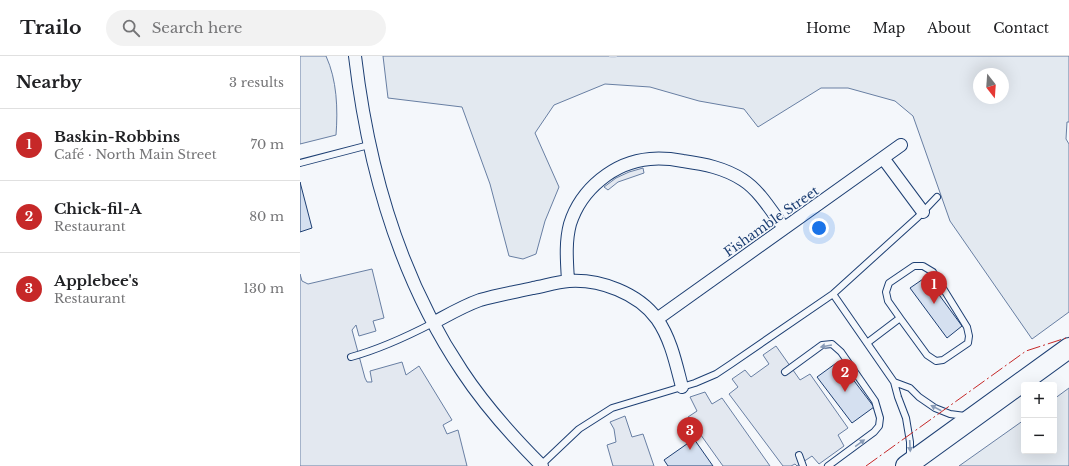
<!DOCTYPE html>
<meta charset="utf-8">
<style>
:root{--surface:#fff;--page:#f2f2f2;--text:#202124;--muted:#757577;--line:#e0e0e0;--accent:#c62828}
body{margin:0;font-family:"Libre Baskerville",serif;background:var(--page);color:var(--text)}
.controls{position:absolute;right:12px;bottom:12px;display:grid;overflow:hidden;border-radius:4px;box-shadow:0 4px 16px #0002}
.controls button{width:36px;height:36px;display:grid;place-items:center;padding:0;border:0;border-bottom:1px solid var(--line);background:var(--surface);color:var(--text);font:20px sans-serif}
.compass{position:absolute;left:673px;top:12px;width:36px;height:36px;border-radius:50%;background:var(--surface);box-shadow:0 4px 16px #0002;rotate:163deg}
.you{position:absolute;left:519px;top:172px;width:14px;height:14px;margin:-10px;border:3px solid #fff;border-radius:50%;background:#1a73e8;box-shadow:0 0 0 6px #1a73e833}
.badge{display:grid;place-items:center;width:26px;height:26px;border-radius:50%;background:var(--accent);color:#fff;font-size:13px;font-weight:700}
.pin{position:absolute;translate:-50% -33px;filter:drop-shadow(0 1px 2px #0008)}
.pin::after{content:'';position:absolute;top:21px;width:14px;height:12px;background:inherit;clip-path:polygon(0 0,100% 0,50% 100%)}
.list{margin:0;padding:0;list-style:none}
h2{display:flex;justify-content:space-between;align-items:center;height:52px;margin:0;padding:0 16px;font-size:17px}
h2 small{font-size:13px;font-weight:400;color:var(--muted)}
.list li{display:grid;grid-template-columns:26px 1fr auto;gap:12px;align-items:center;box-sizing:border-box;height:72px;padding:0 16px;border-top:1px solid var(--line)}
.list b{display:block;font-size:15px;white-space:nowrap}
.list p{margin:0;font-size:13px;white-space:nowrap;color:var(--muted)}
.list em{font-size:13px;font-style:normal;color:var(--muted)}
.icon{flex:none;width:22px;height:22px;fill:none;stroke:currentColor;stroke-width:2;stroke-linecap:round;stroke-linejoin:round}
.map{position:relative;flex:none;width:769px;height:410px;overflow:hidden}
header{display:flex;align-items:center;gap:24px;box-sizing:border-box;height:56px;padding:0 20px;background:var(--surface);border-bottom:1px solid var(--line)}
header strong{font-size:19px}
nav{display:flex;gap:22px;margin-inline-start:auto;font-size:14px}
.search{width:280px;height:36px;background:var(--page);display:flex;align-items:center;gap:10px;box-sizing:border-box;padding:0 14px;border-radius:22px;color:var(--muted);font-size:15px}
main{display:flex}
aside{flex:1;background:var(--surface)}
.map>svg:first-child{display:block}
.green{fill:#e3e9f0;stroke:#687fa3;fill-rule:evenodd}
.parking{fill:#e3e8f0;stroke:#687fa3}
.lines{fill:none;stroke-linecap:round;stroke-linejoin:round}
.stream{stroke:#cfd7e4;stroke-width:4}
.building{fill:#d5e0f0;stroke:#1d3f73}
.service-casing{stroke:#1d3f73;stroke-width:8}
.minor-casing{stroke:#1d3f73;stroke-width:14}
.trunk-casing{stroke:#1d3f73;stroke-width:22}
.service{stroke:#f4f7fb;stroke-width:6}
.minor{stroke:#f4f7fb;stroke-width:12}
.trunk{stroke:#f4f7fb;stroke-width:20}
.power{stroke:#c62828;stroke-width:1;stroke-dasharray:14 3 2 3;stroke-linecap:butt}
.oneway{fill:#889bb7}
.labels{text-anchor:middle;stroke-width:3;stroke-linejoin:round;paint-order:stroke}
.street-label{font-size:13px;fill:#1d3f73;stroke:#f4f7fb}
</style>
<header>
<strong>Trailo</strong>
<div class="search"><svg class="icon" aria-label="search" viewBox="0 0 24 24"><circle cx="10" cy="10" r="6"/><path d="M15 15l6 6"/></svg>Search here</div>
<nav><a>Home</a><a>Map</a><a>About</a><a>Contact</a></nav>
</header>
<main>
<aside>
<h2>Nearby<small>3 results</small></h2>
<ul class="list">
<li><span class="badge">1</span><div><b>Baskin-Robbins</b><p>Café · North Main Street</p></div><em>70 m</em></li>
<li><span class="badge">2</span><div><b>Chick-fil-A</b><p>Restaurant</p></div><em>80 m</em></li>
<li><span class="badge">3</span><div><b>Applebee's</b><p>Restaurant</p></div><em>130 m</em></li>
</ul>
</aside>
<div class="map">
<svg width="769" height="410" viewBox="0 0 769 410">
<rect width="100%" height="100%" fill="#f4f7fb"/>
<path class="green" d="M0,0H26C37,24 38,53 36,79L0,88Z
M83,0H769V66H767L766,83L769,88V256L732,283L650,165L613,60L595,45L548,32H521L458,71L444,53L399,45L350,31L305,28L254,49L235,77L259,131L245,165L236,198L223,203L209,200L190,128L162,51L88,42ZM679,18H703V42H679Z
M769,332V410H659L724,364V395H754V343Z"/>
<path class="parking" d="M343,112L344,117L318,126L308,134L304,131L316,122L329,116Z
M72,213L84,262L73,265L76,275L59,280L56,269L52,274L65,322L67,326H72L70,315L102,306L106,319L119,310L152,364L143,369L147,378L158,374L167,410H0V218L2,225L8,228Z
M476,290L500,324L510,318L548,372L538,379L544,390L519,408L512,400L497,410L495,408L491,410H483L429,338L438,331L432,323L445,314L451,321L469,308L463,299Z
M405,336L412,348L422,342L470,410H423L388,361L397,355L390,341Z
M325,360L332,381L343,378L354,410H313L307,389L316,386L314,373L310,366Z"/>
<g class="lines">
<path class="stream" d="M311,0H315"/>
</g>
<path class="building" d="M0,126L12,172L0,176Z
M626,221L662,270L647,282L610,232Z
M539,305L574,351L552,367L517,321Z
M394,383L413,410H368L364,404Z"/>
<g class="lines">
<g class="service-casing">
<path id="service" d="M0,107L69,89
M533,238L594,326L598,341L606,362L610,386V402
M567,287L600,262L588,245L586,236L589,227L614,210H623L633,216L667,271L669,280L668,287L643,304L636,305L627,299L600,262
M51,301C80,293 106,281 133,267
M485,316L522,289L532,288L541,296L575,345L580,362L579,370L574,376L528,410
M594,326L610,332L619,341L635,352L650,358L665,360
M499,399L503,410
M240,410L279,373L312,352L395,327L416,318L431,308L533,238L618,161L637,141"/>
</g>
<g class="minor-casing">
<path id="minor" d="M55,0C68,111 99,221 162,315C185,350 213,381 242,410
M583,102L623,156
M268,225C267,206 265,187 270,168C281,133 314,106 350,103C361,102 372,103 383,105C404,108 425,112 443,124C460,135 472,156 484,172
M357,263L601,89
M133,267C148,259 163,250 180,244C197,239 215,236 233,232C244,230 257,226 269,225C300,223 338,237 357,263C371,283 376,308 382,331"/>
</g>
<g class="trunk-casing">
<path id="trunk" d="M606,410L769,292"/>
</g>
<use href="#service" class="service"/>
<use href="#minor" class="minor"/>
<use href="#trunk" class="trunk"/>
<path class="power" d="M566,410L726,295L769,281"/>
</g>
<defs><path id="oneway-solid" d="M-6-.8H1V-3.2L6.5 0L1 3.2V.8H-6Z"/></defs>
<g class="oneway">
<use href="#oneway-solid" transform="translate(526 290) rotate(170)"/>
<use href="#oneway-solid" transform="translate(636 352) rotate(-153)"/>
<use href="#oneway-solid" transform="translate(560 387) rotate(-36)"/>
<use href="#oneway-solid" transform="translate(610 390) rotate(87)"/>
</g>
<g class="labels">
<g class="street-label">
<text transform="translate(471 165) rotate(-35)" y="5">Fishamble Street</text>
</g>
</g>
</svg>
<div class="controls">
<button>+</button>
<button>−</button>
</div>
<svg class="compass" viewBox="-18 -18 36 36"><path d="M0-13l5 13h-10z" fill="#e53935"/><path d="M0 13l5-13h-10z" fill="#757577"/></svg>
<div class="you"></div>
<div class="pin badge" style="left:634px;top:248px">1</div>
<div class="pin badge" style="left:545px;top:336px">2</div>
<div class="pin badge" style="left:390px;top:394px">3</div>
</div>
</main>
